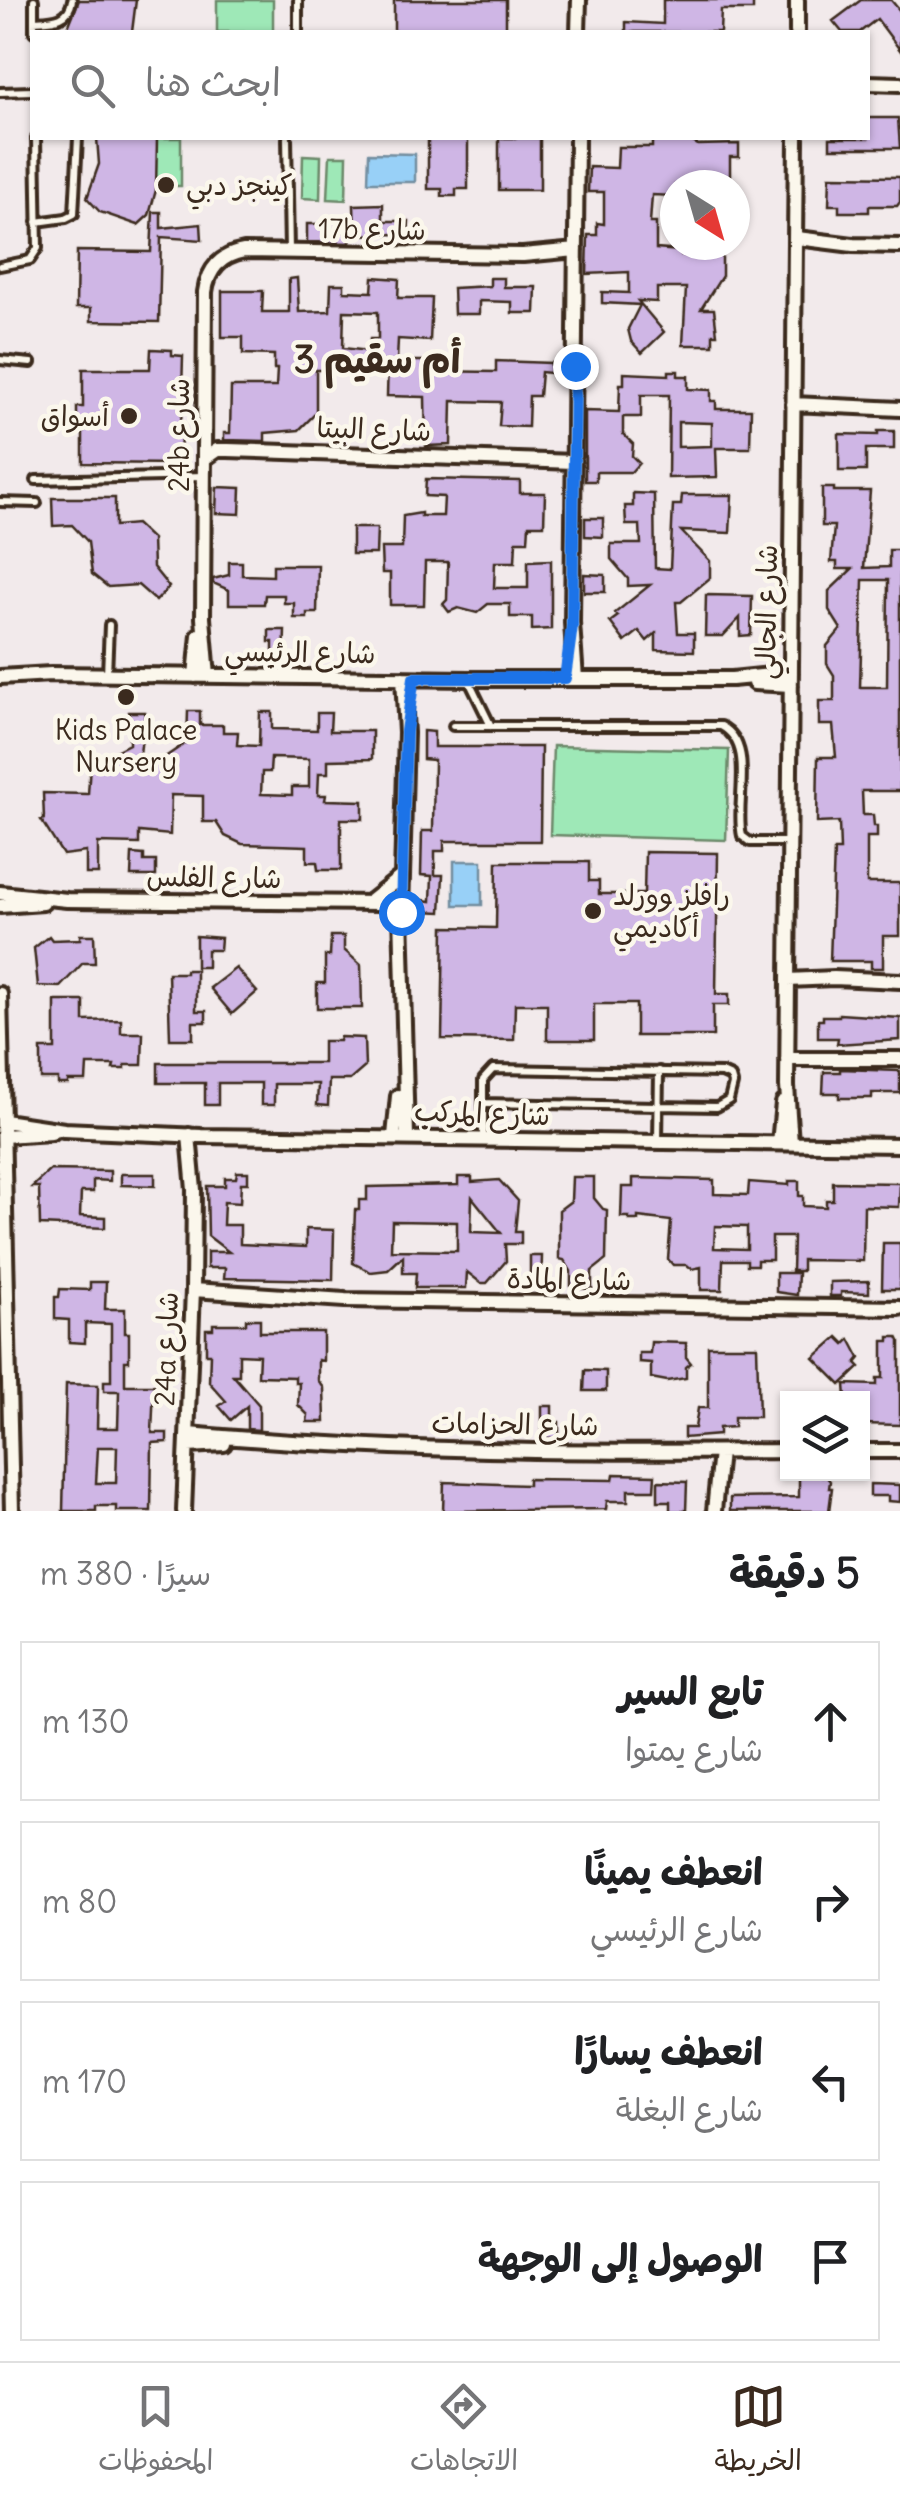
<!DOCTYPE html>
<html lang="ar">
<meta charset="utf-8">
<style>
:root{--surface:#fff;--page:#f6f6f6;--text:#202124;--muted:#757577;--line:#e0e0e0;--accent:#3b2a1e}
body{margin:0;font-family:Delius,"Playpen Sans Arabic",sans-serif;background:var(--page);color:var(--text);direction:rtl}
.controls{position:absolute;right:30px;bottom:30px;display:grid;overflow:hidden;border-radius:0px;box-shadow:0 2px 8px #0004}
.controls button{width:90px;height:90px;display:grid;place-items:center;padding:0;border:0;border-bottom:2px solid var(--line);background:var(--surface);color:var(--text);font:50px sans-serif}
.compass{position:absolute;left:660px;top:170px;width:90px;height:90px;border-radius:50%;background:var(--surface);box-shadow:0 2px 8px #0004;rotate:143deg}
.stop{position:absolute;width:30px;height:30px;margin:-22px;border:8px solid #1a73e8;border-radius:50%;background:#fff}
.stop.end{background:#1a73e8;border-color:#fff;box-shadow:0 2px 10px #0008}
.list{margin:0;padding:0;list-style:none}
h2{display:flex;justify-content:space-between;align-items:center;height:130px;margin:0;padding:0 40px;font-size:42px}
h2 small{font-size:32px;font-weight:400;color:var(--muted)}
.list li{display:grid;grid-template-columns:65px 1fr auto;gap:30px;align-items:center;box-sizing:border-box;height:160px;margin:0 20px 20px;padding:0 20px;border:2px solid var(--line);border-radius:0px}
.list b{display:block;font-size:38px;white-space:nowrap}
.list p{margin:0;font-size:32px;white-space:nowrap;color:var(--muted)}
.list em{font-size:32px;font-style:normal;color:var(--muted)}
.icon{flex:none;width:55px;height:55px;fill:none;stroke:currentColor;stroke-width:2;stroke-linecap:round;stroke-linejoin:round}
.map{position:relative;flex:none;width:900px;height:1511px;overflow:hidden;direction:ltr}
.search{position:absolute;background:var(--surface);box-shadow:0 2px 8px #0004;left:30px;right:30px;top:30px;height:110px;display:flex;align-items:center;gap:25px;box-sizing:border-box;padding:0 35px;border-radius:0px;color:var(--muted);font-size:38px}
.sheet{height:850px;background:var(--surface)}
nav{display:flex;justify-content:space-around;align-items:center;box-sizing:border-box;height:140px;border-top:2px solid var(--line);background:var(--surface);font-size:28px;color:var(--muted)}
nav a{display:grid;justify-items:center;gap:5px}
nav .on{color:var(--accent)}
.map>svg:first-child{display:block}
.green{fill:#9ee8b7;stroke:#6c896a;stroke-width:2.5}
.water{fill:#98d0f7;stroke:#738ea0;stroke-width:2.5}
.building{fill:#cfb6e5;stroke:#3b2a1e;stroke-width:2.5;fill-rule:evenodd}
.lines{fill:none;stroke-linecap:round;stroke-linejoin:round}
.service-casing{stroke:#3b2a1e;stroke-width:14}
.minor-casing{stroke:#3b2a1e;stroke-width:20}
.service{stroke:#fbf7ec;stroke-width:6}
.minor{stroke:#fbf7ec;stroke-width:12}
.route{stroke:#1a73e8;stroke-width:12}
.poi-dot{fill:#3b2a1e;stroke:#fbf7ec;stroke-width:4}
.labels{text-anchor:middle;stroke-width:9;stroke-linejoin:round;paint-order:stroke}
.poi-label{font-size:28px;fill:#3b2a1e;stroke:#fbf7ec;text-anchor:start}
.street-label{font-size:28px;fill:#3b2a1e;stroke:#fbf7ec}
.district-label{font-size:38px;font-weight:bold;fill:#3b2a1e;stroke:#fbf7ec}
</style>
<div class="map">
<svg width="900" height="1511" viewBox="0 0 900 1511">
<rect width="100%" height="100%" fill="#f2eaeb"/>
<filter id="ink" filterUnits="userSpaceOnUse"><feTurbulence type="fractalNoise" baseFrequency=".01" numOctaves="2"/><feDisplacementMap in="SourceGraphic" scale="20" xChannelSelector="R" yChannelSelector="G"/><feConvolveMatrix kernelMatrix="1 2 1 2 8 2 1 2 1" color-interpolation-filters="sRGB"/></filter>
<g filter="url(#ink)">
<path class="green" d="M217,0H273V32H217Z
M151,138H181V186H151Z
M303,155L321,156L320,199L302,198Z
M330,156H347L346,200L328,199Z
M553,746L729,750L726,840L550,835Z"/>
<path class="water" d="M369,153L415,154V182H368Z
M454,861H482V905H454Z"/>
<path class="building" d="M79,0H136L132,32H66Z
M394,0H506V32H394Z
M663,0H753V10H721L720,32H626V22L663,24Z
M861,0H891L900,11V50L877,19L860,32H842L833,21Z
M868,118H898L900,148H830V138H868Z
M97,138H157L156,190L149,215L138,225L100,212L87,198L99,164Z
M428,138H468V189H456V196H442V189H428Z
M499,138H540V190H499Z
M693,138V142L698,145L739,144V157H730V185H675V196L652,195L650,223H656V249L681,251V255L722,256V276L701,309H714L717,334H713V345H683L686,288H657V302L638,301L664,332L642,353L631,341L628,329L640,305L602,303V292L629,293V272L587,274L588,235H597V223L604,224V192H588L589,167L617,168L618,147H652V139Z
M830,176L900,177V202L897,206H869V212H839V205H829Z
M383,204V221H409L408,240H396V234L355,235L354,205Z
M153,212H161V228L201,224L202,240L161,237L159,322L91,321V308H76L77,251L151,252Z
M307,224H325V231L351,232L350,243L307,242Z
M373,277L399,279L398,298H432L430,341L398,339L397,361H427L426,371L496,372V361L551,363V373L541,372L539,396H529L528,427L499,426L501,402L452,401L451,445L426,446L425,397L387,396L388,362L328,361V370H316V413L299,430L265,433V441L224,440V433H230L231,387H276L277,369H274V355L243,354V337H222V291H263L262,312H289V279L297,278L299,312L330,311L331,284H344V291L372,292ZM344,311L378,312V339H370L369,351L343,348Z
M490,278H504V287H536L535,313H512V302L479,301V314H454L453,288L490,286Z
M151,349L172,350V355L183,356L180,464L83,463V426H77V407H83V369H150Z
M669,371H678V376H688V389L711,390V401H716V409H751L750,448H716L717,477L668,478L669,395H641V417H623V434L633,444L632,456L639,463L631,472H596V481H585V411L619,412L620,384H624V373L669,375ZM678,422L712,423V446L678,447Z
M878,431H894V449H866V471H839V434L878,435Z
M426,479L520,481V493H545L544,525H529L528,541H516L515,562H495L494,588H528V561L551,560V629L532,630V617H510V604H488L477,613L458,608L449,612L443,604L447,600L448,562H425L424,605H390V573H382L381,548H402L403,516L421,513V516H443L444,497L425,496Z
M217,487L241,488L240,514L216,513Z
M822,488H834V491H870L864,568L889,567V550H900V791H862L863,815H873L874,826H877V837H867V883H900V936H883V968H871V961H830L834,850H840L839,822L817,823L818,757H836L833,725H819V701H834V675L827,664V646L841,629L829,610V591L852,569H837V562H831L834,526H822ZM863,580H888L887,687H860Z
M633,493L654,494L655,568L670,569L673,505H681L682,495H732L730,533L681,531L710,561V578L681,602H676L678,633H694V651L656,650V633L647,641L639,631L625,642L610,622L618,616L615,613L650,585L628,586V579L611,559V544H641L640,525H626L625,506H633Z
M52,498H115V526L136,524L152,539L153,567L169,587L156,601L138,585L108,587L92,574L88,542L72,525L53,526Z
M585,518H603V537L585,536Z
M352,528H377L376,554H352Z
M229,562H242V575L273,576V565H318L317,613H307V618H294V603H284V595H265L264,604H229V590L213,583V579L229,575Z
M584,574L605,575V592H584Z
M706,595L752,596L751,635L740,636V618L723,636H705Z
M269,630H285L284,659L273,658V642H269Z
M188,711H200V725H223V732H238L237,745L259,746L260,712H272V729L317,730V713H331L330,731H372V759L328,760V773H319L318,795H326L325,800L363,801V819H341V870H318L317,862H307V846L242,844L225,836L216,822H203V796L171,795L170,835L139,832V844L98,843V874H86V852L63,855L41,820L44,819L43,793L88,794L90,764L129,744V712H145L139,762H158L187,742ZM271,758L309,759V787H292V795L261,794L262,772H270Z
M423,731L434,732V747H541L540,841H444V851H435V875H443L441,912L423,911V900L431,901L432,876L421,875L422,831H433L434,760L423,759Z
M645,852L718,853L716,994H729V1005H713V1036H636V1004H594V1040H547V1004H515L514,1040L442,1039L444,927L496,928L497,862H589V881H599V894H644Z
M132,854L144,855V861H156V876H131Z
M80,935H94L95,963H83L60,987L38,986L34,948L49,936L52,940L80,939Z
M196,936L221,938L220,950H207V967H196Z
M331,936H344V950L361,965L362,1008H317V983H325V956H330Z
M236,968L257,992L232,1014L210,988Z
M186,970H196V1011H206V1022H193V1039H170L168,973H186Z
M55,1001H84V1021L121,1020V1033H143L142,1065H125V1069H113L114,1065H87L86,1081H68V1084H58V1079H41V1049H55Z
M839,1014L900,1018V1040L837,1044L838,1038H818V1020H823V1016H839Z
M340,1037L364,1038L365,1067L350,1080H329L328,1106L317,1105L318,1084H274V1105H261V1083H218V1105H205V1083H158V1063H323V1041H339Z
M840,1069L900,1071V1093H872V1098H839V1093H823L824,1072H840Z
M50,1170L110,1171V1181L93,1180V1192H81L80,1216L105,1217V1228L40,1225L39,1187H32Z
M237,1172H248V1183H241L240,1203L224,1202L223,1225H240V1244L306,1247V1229L334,1230L333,1280L224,1278L225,1268H207V1252H229L208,1236L207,1186H225V1178H236Z
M121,1174H155V1186L121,1185Z
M458,1177H472V1182L499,1180L518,1201L515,1232H521V1244H505L506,1261L487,1283H481L467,1272L466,1288H415L416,1273H403V1256L388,1270L371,1272L353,1263L355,1210H359V1200H367V1187L458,1185ZM472,1197L501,1233L471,1232ZM392,1221L457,1222V1251L391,1250Z
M572,1177H594V1198L603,1209L607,1210L606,1260L592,1271V1289L571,1288V1271L564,1260L559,1259V1210L571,1201Z
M633,1178L714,1180V1194L748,1195L749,1182L789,1185V1181H799V1196H803V1206L826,1207V1200H833V1182L900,1183L899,1207L864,1206L863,1261L802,1260V1271H792L793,1237H772V1260H757V1265H747V1260H723L722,1290H701V1267L692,1269L687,1265H673L668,1259L671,1221L638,1217V1220H629V1217H621L622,1187H633ZM715,1226L747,1227V1249L714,1248Z
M883,1243H900V1289H882Z
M530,1256H542L541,1287H530Z
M776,1273H798L797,1295L776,1292Z
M869,1281V1293L841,1292V1296H830V1282Z
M90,1282H106L105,1309H125V1333H129V1361H125V1385H154L152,1433H167V1442L152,1443L151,1511H116V1506H96V1511H63L66,1384L98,1385L97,1428H118L119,1391H104V1381H111V1324L85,1323V1343L69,1342V1320L55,1319V1297H59L60,1289L90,1290ZM98,1447H117L116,1483H96Z
M246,1319H260V1332H323V1361L318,1360V1380L324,1388L325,1422H307L308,1415L298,1405L299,1383H295V1377L258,1376L259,1355L239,1354V1375H233L259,1405V1430L247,1429V1406L231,1420L219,1406L226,1401L209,1382L210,1354H206V1329H213V1324H246Z
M838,1337L845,1344L850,1339L860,1358L856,1363L860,1367L841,1385L814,1358Z
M889,1337H898L900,1341V1425L862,1424V1398H846L845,1384L877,1385V1378H883V1341H889Z
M651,1342L686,1343V1357L691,1363L686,1367V1378L667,1381L651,1378V1363L639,1362V1353H650Z
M708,1346H757L759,1417H734V1427L719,1428V1435L684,1438V1428H695L698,1408H708Z
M585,1370L606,1371V1391H584Z
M542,1406H552V1422H559V1438H542Z
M614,1474L655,1475L654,1490H628V1501H607L606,1509L443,1511L444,1482L528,1485V1479L613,1480Z
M799,1476H826L830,1481L829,1488H832L829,1511H730V1498L799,1497Z
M658,1481L687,1482L686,1511H670V1501H658Z
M870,1484L900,1485V1502L888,1501V1496H870Z"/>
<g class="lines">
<g class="service-casing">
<path id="service" d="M34,0V32
M298,0V32
M34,21C52,20 69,21 72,0
M0,92L32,91
M287,138L289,251
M37,222L66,218L74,214L78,138
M0,266L30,260L38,248L36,138
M0,360L31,363
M36,480L204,476
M0,502L37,503
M107,674L109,625
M469,681L491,726
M453,726H721C757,745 734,802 742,836L750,842H789
M483,1139V1080L493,1069L722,1073L731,1077L733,1084L729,1100L717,1107L483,1103
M658,1141L659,1071"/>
</g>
<g class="minor-casing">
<path id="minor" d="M578,32L579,0
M797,32V0
M868,83L900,84
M797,238L853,245L900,246
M793,404L900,409
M204,459L217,450H228L574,462
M195,676L199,635
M208,676L203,618L205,292C208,269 221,255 244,251L523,255L576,250
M0,677L51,674L469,679H732L791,673
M403,678L406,733L401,912L407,1136
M576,679L572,623L577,138
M754,683L791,685
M0,893L67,900L379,903L401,912
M368,903L402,876
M0,906L43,903
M788,980L834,978L900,981
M0,994L12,1511
M787,1059H900
M4,1121L64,1130L201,1136L900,1145
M4,1136L51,1133
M394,1136L398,1096
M779,1143L783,1103
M791,1143L787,1086L796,138
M193,1290L345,1300L900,1308
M188,1434C386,1452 588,1453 788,1451
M188,1446L224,1444
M862,1451H900
M184,1511L193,1290L194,1190L189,1135
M714,1511L720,1452"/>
</g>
<use href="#service" class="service"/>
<use href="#minor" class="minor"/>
</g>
</g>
<g class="lines" filter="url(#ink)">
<path class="route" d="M401,912L406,731L414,678H565L572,626L575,366"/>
</g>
<g class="poi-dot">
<circle cx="166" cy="185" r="10"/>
<circle cx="129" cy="416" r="10"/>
<circle cx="126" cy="697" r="10"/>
<circle cx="593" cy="911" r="10"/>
</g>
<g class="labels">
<g class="poi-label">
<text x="186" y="195">كينجز دبي</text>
<text x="109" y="426" text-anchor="end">أسواق</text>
<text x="126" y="740" text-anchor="middle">Kids Palace<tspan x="126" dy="32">Nursery</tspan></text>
<text x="613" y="905">رافلز وورلد<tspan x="613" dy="32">أكاديمي</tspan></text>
</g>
<g class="street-label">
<text transform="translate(372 229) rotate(1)" y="10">17b شارع</text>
<text transform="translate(374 429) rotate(2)" y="10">شارع البيتا</text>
<text transform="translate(179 435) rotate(-90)" y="10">24b شارع</text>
<text transform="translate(766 612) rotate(-89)" y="10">شارع الجالي</text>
<text transform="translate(300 652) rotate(1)" y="10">شارع الرئيسي</text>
<text transform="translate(214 877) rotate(1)" y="10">شارع الفلس</text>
<text transform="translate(482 1113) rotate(2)" y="10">شارع المركب</text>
<text transform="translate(569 1279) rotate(1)" y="10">شارع المادة</text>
<text transform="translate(166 1349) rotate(-88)" y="10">24a شارع</text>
<text transform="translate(515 1424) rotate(1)" y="10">شارع الحزامات</text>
</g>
<g class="district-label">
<text x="377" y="373">أم سقيم 3</text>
</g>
</g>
</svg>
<div class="controls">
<button><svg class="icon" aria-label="layers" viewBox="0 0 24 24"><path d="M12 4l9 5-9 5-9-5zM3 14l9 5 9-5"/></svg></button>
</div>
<svg class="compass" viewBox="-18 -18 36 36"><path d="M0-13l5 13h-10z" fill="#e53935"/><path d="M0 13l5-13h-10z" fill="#757577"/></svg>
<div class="stop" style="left:401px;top:912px"></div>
<div class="stop end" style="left:575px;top:366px"></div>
<div class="search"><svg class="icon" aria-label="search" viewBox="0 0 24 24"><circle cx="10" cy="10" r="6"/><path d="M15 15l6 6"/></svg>ابحث هنا</div>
</div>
<section class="sheet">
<h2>5 دقيقة<small>سيرًا · 380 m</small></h2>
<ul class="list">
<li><svg class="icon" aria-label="ahead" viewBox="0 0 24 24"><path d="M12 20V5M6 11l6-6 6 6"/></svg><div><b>تابع السير</b><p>شارع يمتوا</p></div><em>130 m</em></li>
<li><svg class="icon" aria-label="right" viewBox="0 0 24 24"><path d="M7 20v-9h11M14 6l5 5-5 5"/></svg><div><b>انعطف يمينًا</b><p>شارع الرئيسي</p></div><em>80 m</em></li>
<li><svg class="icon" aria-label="left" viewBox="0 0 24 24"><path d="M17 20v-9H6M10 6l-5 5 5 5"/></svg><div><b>انعطف يسارًا</b><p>شارع البغلة</p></div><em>170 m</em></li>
<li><svg class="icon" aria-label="arrive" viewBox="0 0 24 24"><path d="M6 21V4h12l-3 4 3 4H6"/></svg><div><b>الوصول إلى الوجهة</b></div></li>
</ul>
</section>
<nav>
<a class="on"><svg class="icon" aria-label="map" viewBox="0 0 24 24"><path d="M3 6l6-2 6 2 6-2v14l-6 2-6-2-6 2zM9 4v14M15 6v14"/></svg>الخريطة</a>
<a><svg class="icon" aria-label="directions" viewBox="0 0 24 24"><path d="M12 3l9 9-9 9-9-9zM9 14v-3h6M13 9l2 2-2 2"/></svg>الاتجاهات</a>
<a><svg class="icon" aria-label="saved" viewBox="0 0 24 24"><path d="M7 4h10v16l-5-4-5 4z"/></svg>المحفوظات</a>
</nav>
